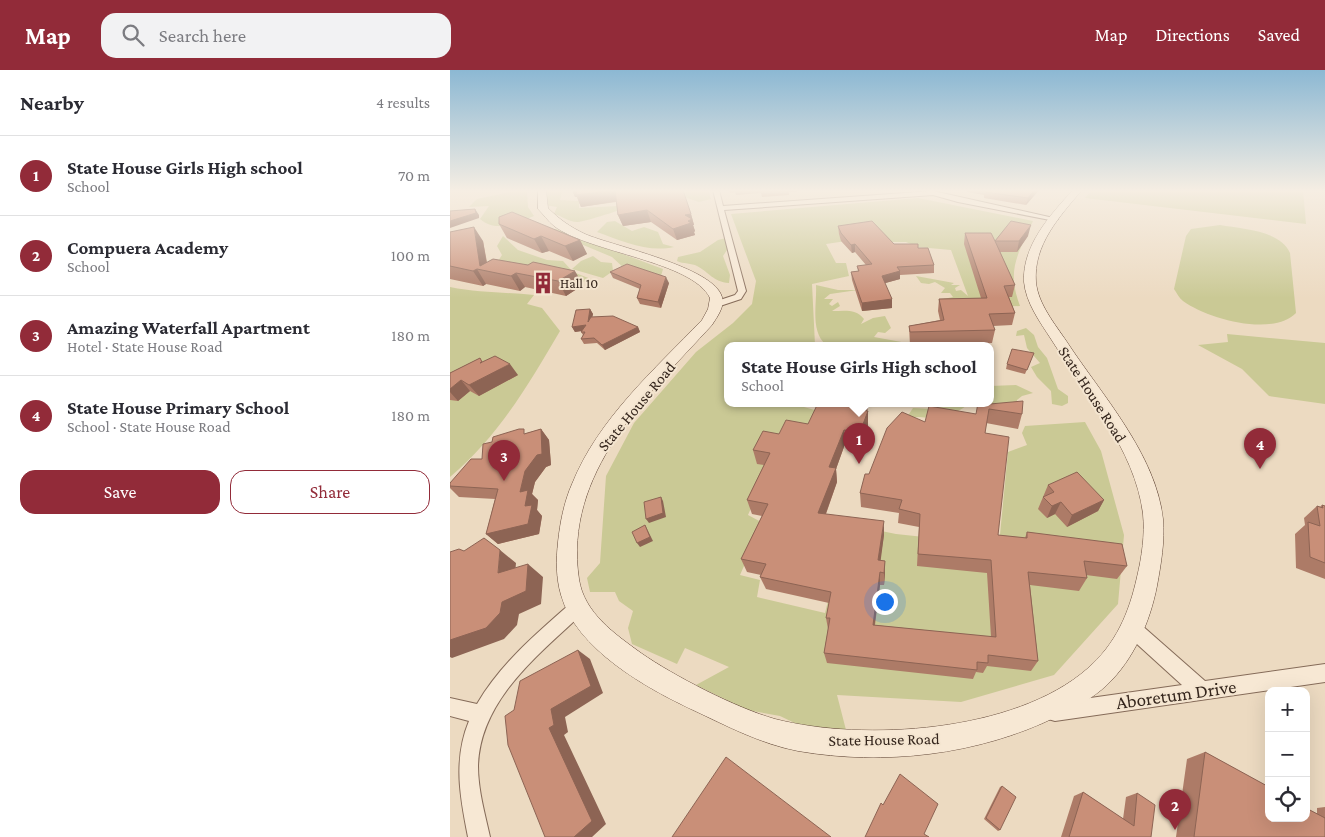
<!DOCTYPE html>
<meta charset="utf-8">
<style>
:root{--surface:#fff;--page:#f2f2f3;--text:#2b2b33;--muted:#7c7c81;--line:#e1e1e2;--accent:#922b39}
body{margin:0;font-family:"Crimson Pro",serif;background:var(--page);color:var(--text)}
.controls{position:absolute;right:15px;bottom:15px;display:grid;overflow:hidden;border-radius:10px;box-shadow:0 5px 20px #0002}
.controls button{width:45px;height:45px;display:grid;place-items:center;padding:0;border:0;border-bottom:1px solid var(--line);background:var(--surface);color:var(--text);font:25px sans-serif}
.you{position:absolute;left:434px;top:531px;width:18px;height:18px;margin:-12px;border:4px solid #fff;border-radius:50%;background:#1a73e8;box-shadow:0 0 0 8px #1a73e833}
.badge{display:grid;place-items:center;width:32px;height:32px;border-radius:50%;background:var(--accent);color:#fff;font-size:16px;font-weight:700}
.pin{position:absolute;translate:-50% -41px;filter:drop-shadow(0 1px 2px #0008)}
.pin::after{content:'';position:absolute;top:26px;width:18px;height:15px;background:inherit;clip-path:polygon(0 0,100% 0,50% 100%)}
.popup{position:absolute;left:274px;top:272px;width:270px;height:65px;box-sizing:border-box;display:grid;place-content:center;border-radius:10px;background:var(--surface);filter:drop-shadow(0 1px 4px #0005);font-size:16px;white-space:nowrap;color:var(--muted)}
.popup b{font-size:19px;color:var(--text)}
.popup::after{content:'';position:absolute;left:50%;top:100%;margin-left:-10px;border:10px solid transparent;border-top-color:var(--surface)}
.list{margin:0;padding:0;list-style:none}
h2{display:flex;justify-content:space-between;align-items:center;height:65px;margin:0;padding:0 20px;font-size:21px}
h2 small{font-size:16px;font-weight:400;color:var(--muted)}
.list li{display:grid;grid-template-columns:32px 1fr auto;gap:15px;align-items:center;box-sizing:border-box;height:80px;padding:0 20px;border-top:1px solid var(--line)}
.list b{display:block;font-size:19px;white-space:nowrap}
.list p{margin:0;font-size:16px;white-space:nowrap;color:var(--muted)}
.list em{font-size:16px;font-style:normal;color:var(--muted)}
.actions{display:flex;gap:10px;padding:15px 20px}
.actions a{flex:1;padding:11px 0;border:1px solid var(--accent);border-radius:15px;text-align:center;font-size:18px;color:var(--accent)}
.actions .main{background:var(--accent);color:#fff}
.icon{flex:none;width:28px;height:28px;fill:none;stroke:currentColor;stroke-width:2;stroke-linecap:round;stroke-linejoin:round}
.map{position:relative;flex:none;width:875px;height:767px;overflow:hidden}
header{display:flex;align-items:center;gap:30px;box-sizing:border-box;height:70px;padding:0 25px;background:var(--accent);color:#fff}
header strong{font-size:24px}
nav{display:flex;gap:28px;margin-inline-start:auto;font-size:18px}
.search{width:350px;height:45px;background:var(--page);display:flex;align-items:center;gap:12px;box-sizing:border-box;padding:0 18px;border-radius:15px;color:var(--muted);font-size:19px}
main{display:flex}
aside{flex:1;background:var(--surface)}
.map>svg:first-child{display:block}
.green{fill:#cac995}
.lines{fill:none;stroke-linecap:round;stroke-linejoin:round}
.street-casing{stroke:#856b59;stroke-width:2}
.secondary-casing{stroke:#674c3c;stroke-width:1}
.street{fill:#f7e8d4;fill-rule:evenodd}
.secondary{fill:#f7e8d4;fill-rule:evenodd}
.wall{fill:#ad7b67}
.shaded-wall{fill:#8d6454}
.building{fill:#c98f78;stroke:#8d6454}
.labels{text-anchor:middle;stroke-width:4;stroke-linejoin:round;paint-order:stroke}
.far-poi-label{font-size:14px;fill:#35261d;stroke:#f4e5d0;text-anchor:start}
.street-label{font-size:16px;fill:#35261d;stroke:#f4e5d0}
.near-street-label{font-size:19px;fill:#35261d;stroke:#f4e5d0}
</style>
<header>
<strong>Map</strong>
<div class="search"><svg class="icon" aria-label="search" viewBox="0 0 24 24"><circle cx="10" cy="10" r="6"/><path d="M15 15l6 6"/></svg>Search here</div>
<nav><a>Map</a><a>Directions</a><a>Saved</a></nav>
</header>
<main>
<aside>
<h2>Nearby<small>4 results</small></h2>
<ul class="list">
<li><span class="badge">1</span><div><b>State House Girls High school</b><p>School</p></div><em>70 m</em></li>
<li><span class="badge">2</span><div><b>Compuera Academy</b><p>School</p></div><em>100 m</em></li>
<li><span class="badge">3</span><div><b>Amazing Waterfall Apartment</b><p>Hotel · State House Road</p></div><em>180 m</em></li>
<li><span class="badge">4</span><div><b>State House Primary School</b><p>School · State House Road</p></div><em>180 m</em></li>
</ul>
<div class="actions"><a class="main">Save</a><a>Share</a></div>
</aside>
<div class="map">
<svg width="875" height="767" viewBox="0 0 875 767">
<rect width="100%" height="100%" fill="#ecdac1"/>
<path class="green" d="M69,120H77L78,137L84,146C67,153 46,163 30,149L39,136L19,137L27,129Z
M97,120H116L112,122L110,130L129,131V138L167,136L172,139C168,141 130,153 127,152C119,152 112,146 104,144L107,137L95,135Z
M237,120H258L261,129L249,132L231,126Z
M642,120H853L856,154L635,128Z
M468,128L583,151C568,185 556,199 570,236L524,238L488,230L503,227L500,223H491L495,218L485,212L479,214L471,213L466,206L504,213L501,215H510L505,218L506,221L511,220L518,226L501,180L468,177L456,172H417L410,169L376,174L386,193H396L399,206L362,214L365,275H278V333H348L347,335L368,341L365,352L318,399L298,445L313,453L290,505L310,510L307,527L375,543L397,454L446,464L549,475L558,382L577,375L572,363L575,356L635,352L651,381L674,465L668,534L604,605L511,632L387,625L396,660L353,657L330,646L297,640L246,615L279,597L235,578L227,594L182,574L178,558L183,541L169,531L165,522H140L137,508L150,493L156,406L184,353L246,282L283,253L302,234L306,211L281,144Z
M165,151L182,161L194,157L208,162L213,174L224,177C198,183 172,171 147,162L157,152Z
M770,155C792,159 830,160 840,183L846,243C822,267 758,249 733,231C729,228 727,223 724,219L736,166L741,159Z
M95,159H106L213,199L211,206L176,200L162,187Z
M53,166L68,180L97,190L113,191L123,202L146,211L127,212L42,200L52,185L47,176Z
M276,168L279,177L273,186L280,205L279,213C263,212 259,202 247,196C242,193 233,194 227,191L228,187L250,182L268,170Z
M143,186L151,192L162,193L163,201L153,208L122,199L131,191Z
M366,215L388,220H408L380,224L374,229H383L379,234L382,236L388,232L390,236L382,241C393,241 406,238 414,249L411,254L423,248L435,246L441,258L435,263L428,262L424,267L457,273L458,275H376C360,261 367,235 366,215Z
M0,217C28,223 56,222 84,225L77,234L92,238L110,261C79,314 48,367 0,407Z
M576,258L584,265L588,277L597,288L608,319L618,326V333L612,336L602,334L601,321L587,307L581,297L590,293L577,278L574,265L566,266L567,261Z
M777,264L875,273V334L819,326L792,299L748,275L778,272Z
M566,315L583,323L572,326L567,330L566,339L547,340L524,333H540V316Z
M503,333H521C511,339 499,348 487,348C473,349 470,344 455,350L463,338L483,339Z"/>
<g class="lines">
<g class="street-casing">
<path id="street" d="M263,120H269L273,136L483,121L608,149L605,151L508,132L483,125L274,140L296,221L291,229L267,237L264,236V232L285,225L288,221Z
M127,530L133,533L135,538L133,543C88,585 30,630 28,696C28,720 35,744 40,767H18C10,727 3,690 19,651L0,646V628L27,634C51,593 86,564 121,533Z
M683,551L689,553L755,611L875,594V612L605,651L598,649L596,642L598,635L605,633L732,615L677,565L675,559L677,553Z"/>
</g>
<g class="secondary-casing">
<path id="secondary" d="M88,120H96L98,138C109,149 120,157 135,164C163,176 264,197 272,227C275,237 267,247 262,255C197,326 113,403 129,509C134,543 165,564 191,583C224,606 286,638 325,649C414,672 565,662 637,599C666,574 679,543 687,507C692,486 695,465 693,444C685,379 635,323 601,269C590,252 576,233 574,212C572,176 600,145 623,120H632C610,146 583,175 586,212C588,234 605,254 617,272C651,324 706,384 713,449C715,471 711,494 707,516C700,552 684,589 657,615C642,629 624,638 606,647C528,685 434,696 348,681C311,674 277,656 243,640C196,618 126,579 111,525C106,508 106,490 108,472C110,453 114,432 122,414C148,349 205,299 252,250L258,239L260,228C242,191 140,183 104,156C98,151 93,144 88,139Z"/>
</g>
<use href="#street" class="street"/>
<use href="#secondary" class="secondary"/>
</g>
<path class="wall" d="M122,120L241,144L244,155H243L245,161L244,162L245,165L227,170L201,152L173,156L168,145L166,132L131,137L127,127H125Z
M279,120H347V122H339V125L312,127L311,123L286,125L285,122L280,123Z
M517,120H589L576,135L534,128V125L517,122Z
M49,154L130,170L137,184L123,191L99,181L92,183L57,168Z
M388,156L444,174L468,178L484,195V203L450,205V209L435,213L442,238L412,241L402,210L401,202L408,201L407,196L416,195L405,182L402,183L391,171L389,164Z
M0,162L33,171L37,192L133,215L116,226L75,217L70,221L36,214L33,216L0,209Z
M515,163L545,171L578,166L567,182H550L565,215L562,227H559L565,243L562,255L543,256L545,260L542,273L460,275L459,256L490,250L488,241L489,229L531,228L514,174Z
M160,202L219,213L211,238L190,234L187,228L190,219L163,208Z
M140,239L143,244L142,247L188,257L190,262L155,280L147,273L134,274L131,269L133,265L131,262V261L125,262L122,257Z
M582,287L575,304L556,299L557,294Z
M30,288L32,292L68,305L29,326L20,321L8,331L0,330V303Z
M420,333L417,341H418V356L411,376L395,374L386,399L387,412L376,444L434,465L430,490L435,491V503L434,515H430L425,555L541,567L537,503L467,496L469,457L448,453L449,443L411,437L410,423L419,404L475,352L526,344L540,334L572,344L568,359L536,353L535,363L548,465L575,468L577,462L677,496L667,509L636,505L637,508L629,521L580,515L588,591L581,601L537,596L533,603L526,602L523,609L377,593L374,583L378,559L376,548L379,533L316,519L310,507L311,505L297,502L291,489L312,446L302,444L297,430L314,395L307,394L303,380L329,364Z
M91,359L99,370L101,395L96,397L85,412L82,424L88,430L87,440L92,446L89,464L48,474L36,464L45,429L9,427L0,418V413L32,389L77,363Z
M598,415L654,430L648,441L617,457L605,444L597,448L588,439Z
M872,435L875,436V509L846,498L845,464L855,455L854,448L867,436L870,437Z
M755,682L867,744V738L875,737V767H726L737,689Z
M552,716L550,760L548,761L534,749L550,717Z
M633,722L673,749L676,727L687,723L701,767H611L624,726Z"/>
<path class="shaded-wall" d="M122,120H165L169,131L131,137L127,127H125Z
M584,120H589L576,135L578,128Z
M25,139L29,145V148L0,158V151Z
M197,140L201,152L173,156L168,145Z
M241,144L244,155H243L245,161L244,162L245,165L227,170L223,159L235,145Z
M581,155L578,166L567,182L569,171Z
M24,157L33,171L38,201L30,196Z
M91,166L99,181L92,183L84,169Z
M130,170L137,184L123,191L115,176Z
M405,174V182L402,183L401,175Z
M27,199L36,214L33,216L23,201Z
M125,201L133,215L116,226L108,211Z
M450,201V209L432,214V206Z
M66,203L75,217L70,221L61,206Z
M216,207L219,213L211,238L208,232Z
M442,229V238L412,241V233Z
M140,239L143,244L140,257L138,252Z
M136,255L138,260L125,262L122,257Z
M188,257L190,262L155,280L152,275Z
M60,294L68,305L29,326L19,315Z
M11,310L20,321L8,331L0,322V319Z
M413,333H420L411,354L410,340Z
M418,341V356L411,376L410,362Z
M91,359L99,370L101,395L96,397L85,412L82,424L88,430L87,440L92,446L89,464L48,474L36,464L75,436L70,422L75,401Z
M394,360L395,374L386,399L387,412L371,457L368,443L379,397Z
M211,427L213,431L216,447L199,453L196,449Z
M654,430L648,441L617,457L622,445Z
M611,432L605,444L597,448L602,436Z
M434,451V465L429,503L428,490Z
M195,455L203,471L190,477L187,473Z
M50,480L66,493L64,515L48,503Z
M435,491V503L434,515V503Z
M78,494L93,507L91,534L69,544L67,555L54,569L2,588L0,587V570L52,532Z
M430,502V515L423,566V555Z
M128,580L140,589L153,623L115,647L118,662L114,665L156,754L142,767H124L99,658L101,639Z"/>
<path class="building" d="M127,120H165L126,125Z
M165,120H233L241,144L235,145L242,149L238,151L241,153L223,159L197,140L168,145Z
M536,120H584L578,128L535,122Z
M25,139L26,143L0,151V141Z
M62,142L130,170L115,176L91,166L84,169L49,154V147Z
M422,151L444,174H468V178H478L484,195L447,197L450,201L432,206L442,229L412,233L401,202L409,201L407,196L422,194L405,174L401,175L391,163L388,156Z
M561,151L581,155L569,171H545L565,215L554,216L565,243L539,244L545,260L460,262L459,256L494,250L489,229L537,228L515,163H541L545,171Z
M24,157L30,196L43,189L78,195L83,192L125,201L108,211L66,203L61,206L27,199L23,201L0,196V162Z
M177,194L216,207L208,232L187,228L191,215L160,202Z
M140,239L138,252L141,247L163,246L188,257L152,275L144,268L131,269L135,262H131L136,255L122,257L126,240Z
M562,279L584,283L577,300L557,294Z
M45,286L60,294L19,315L11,310L0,319V303L30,288L32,292L30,293Z
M573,331L572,344L539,339L535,363L559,367L548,465L577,468V462L672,474L677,496L634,491L637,508L578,502L588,591L538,585V593L527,592V600L374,583L380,548H376L381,522L310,507L316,494L291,489L318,434L297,430L320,383L303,380L313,361L329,364L336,350L358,354L368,333H413L410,340L418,341L410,362L394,360L379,397L386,398L368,443L434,451L428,490L435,491L434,503L430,502L423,555L546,567L541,490L468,484L470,444L449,439L452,430L410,423L415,404H419L437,358L452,342L475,352L479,336L526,344L528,333H540V334Z
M69,359H74V364L91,359L92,384L87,385L75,401L70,422L78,420L75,436L82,435L78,454L36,464L48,419L0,416V413L21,389H32L33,374L42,372L43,367Z
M627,402L654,430L622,445L611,432L602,436L593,427L604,422L598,415Z
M211,427L213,443L196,449L194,432Z
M872,435L875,436V493L860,487L858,452L870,456L867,436L873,438Z
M195,455L200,467L187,473L182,462Z
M34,468L50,480L48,503L78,494L76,521L52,532L50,543L36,558L0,570V482L9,479L14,481Z
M128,580L141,616L101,639L104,655L99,658L142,751L124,767H95L58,675L55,646L64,640L70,611Z
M755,682L819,717V748H856V738L875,748V767H744Z
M276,687L381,767H222Z
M450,704L488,734L474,764L479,767H415L431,733L433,735Z
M552,716L566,727L550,760L536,748Z
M633,722L684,756L687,723L705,735L701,767H619Z"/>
<linearGradient id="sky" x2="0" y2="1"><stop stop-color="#8cb8d3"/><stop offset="0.53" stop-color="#f6eee3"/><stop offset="1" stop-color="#f6eee3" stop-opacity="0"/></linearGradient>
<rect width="875" height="228" fill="url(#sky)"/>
<defs>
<g id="building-bare" transform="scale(1.725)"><path d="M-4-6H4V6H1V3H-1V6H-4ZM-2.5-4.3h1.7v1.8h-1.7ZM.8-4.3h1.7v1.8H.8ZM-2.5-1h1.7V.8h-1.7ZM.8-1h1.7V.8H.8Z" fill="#922b39" stroke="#f4e5d0" stroke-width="2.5" paint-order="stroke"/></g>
</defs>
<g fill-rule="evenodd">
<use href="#building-bare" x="93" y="213"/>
</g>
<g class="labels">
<g class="far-poi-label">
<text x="110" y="218">Hall 10</text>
</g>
<g class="street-label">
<text transform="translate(643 324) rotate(57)" y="6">State House Road</text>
<text transform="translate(186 336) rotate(-50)" y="6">State House Road</text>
<text transform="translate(434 669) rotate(-1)" y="6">State House Road</text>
</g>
<g class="near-street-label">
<text transform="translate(726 624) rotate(-8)" y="7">Aboretum Drive</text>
</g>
</g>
</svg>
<div class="controls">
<button>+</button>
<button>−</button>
<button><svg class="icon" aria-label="locate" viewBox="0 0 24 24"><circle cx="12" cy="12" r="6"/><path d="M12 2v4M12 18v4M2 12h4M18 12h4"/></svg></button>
</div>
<div class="you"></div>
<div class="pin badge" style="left:409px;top:394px">1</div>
<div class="popup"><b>State House Girls High school</b>School</div>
<div class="pin badge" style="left:725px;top:760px">2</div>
<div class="pin badge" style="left:54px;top:411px">3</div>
<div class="pin badge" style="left:810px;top:399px">4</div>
</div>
</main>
